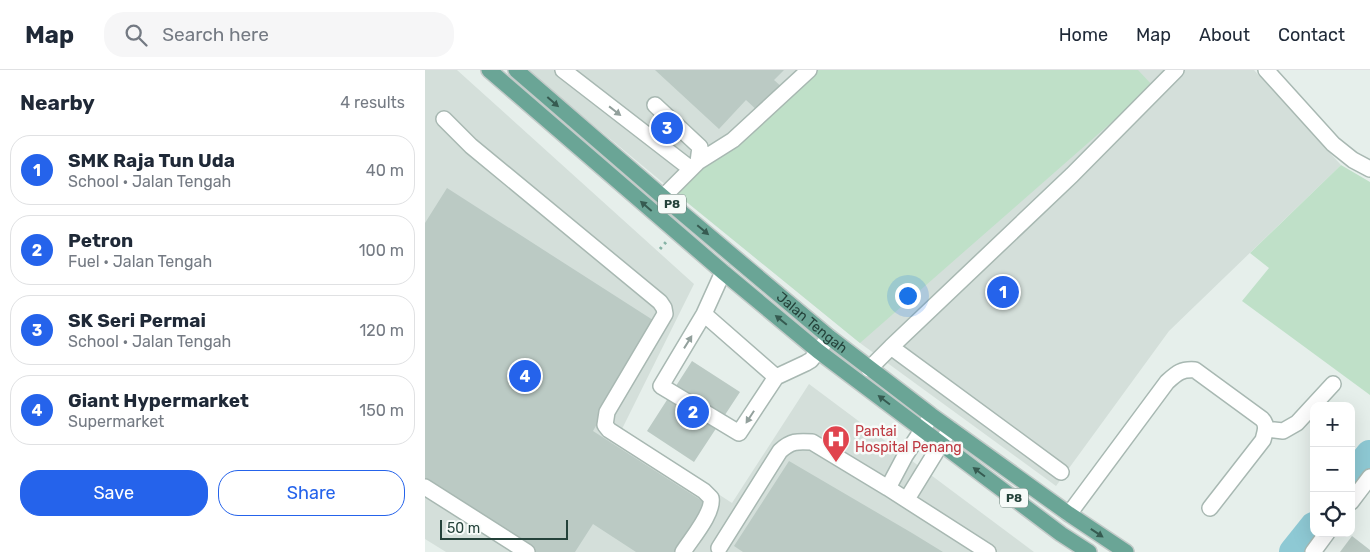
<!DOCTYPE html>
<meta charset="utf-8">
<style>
:root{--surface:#fff;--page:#f6f6f7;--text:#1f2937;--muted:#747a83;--line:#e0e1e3;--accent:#2563eb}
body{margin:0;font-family:Rubik,sans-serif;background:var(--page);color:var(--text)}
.controls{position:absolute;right:15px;bottom:15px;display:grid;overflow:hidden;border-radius:10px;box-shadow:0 5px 20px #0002}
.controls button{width:45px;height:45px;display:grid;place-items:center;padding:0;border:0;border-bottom:1px solid var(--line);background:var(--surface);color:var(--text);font:25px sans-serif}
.scale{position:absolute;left:15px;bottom:12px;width:128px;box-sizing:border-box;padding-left:5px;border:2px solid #24423a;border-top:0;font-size:14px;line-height:18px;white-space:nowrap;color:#24423a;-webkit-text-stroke:4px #f7fbf9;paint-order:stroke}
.you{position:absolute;left:482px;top:225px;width:18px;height:18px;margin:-12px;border:4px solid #fff;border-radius:50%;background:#1a73e8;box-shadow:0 0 0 8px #1a73e833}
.badge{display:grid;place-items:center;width:32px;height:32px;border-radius:50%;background:var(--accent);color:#fff;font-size:16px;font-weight:700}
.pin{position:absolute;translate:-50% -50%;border:2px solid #fff;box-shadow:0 1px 5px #0006}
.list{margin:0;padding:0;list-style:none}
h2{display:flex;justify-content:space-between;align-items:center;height:65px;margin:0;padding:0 20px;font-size:21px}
h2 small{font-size:16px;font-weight:400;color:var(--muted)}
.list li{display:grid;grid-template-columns:32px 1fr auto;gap:15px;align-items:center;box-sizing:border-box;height:70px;margin:0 10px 10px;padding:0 10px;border:1px solid var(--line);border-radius:20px}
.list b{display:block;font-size:19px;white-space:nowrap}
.list p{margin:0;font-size:16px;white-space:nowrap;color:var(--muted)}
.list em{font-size:16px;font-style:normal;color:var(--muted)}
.actions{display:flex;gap:10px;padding:15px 20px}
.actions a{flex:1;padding:11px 0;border:1px solid var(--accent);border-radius:20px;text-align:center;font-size:18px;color:var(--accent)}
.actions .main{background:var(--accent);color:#fff}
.icon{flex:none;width:28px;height:28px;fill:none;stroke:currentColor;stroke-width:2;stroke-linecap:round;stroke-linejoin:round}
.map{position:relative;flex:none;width:945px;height:482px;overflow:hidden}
header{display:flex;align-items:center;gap:30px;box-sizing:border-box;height:70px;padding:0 25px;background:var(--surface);border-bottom:1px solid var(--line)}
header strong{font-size:24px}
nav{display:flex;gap:28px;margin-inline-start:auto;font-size:18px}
.search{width:350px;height:45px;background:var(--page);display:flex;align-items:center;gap:12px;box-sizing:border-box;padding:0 18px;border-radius:20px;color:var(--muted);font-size:19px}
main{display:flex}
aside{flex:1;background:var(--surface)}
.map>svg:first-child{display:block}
.built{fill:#d4dfda}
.green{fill:#bfe0c8}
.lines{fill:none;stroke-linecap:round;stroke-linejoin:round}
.river{stroke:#8ec9d4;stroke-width:30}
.building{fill:#bbcac4}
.minor-casing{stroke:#a8b8b2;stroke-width:18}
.major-casing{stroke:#c2cac8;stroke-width:18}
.path{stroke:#86b3a5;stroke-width:3;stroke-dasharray:2.5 4;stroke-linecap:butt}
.minor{stroke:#fff;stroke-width:15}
.major{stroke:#6aa596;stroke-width:15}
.oneway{fill:#365b51}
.oneway2{fill:#92a09c}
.labels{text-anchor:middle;stroke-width:5;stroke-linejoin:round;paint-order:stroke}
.shield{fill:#f7fbf9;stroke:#637a73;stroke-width:1}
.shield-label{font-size:12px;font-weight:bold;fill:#24423a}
.street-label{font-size:14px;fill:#24423a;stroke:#f7fbf9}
.health-label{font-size:14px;fill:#be3a42;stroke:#f7fbf9;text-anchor:start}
</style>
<header>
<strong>Map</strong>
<div class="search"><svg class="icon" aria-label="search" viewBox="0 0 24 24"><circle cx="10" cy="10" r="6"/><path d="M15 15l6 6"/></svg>Search here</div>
<nav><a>Home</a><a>Map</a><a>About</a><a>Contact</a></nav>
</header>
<main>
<aside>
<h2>Nearby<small>4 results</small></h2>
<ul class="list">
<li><span class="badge">1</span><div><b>SMK Raja Tun Uda</b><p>School · Jalan Tengah</p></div><em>40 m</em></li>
<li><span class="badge">2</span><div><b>Petron</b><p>Fuel · Jalan Tengah</p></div><em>100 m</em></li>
<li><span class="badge">3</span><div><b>SK Seri Permai</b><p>School · Jalan Tengah</p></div><em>120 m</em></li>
<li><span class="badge">4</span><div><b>Giant Hypermarket</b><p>Supermarket</p></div><em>150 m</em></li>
</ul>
<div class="actions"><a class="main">Save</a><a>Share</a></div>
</aside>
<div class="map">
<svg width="945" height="482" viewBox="0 0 945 482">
<rect width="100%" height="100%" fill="#e6efeb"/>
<path class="built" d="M0,0H32L269,214L196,361L307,433L384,314L609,482H21L0,469Z
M102,0H829L916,95L744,261L631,416L435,273L242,116Z"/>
<path class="green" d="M381,0H713L728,16L435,273L242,116Z
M916,95L945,112V325L817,231L844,198L825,183Z"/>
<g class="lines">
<path class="river" d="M926,409L945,385
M869,482L889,457"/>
</g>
<path class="building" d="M230,0H359L349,10L359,19L335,43L321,30L294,59Z
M22,118L231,252L168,361L282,434L251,482H211L168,454L150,482H108L0,413V153Z
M267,291L315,322L269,392L222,361Z
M364,391L487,463L518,482H318L309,476Z
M927,466L945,480V482H915Z"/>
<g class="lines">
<g class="minor-casing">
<path id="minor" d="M138,0L266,99
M841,0L908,74L928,90L945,99
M230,35L275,77L273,92
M19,49L46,76L235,232L239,238L240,244L182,342L180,355L184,360L279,421L286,428C289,443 266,469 258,482
M238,127L273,92L308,70L384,0
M298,202L279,244L236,316L314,363L351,307L381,293L386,290L404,267
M279,244L351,307
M466,277L636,402
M444,299L466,277L647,105L751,0
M841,359L858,361L872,353L908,314
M0,417L102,482
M463,418L480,386L505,348
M482,429L525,359
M926,432L945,407
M644,444L742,312C752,303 756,299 770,300L837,349C843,355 840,362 838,370L785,438
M294,478L355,381C366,371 372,371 387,372L463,418L563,482
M888,482L902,463"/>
</g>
<g class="major-casing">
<g id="major">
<path d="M64,0L298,202L393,281L636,464L664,482"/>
<path id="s1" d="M91,0L238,127L404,267L506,345L644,444L701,482"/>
</g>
</g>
<path class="path" d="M235,179L242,171"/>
<use href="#minor" class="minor"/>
<use href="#major" class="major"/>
</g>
<defs><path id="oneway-solid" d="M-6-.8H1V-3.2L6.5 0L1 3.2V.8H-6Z" transform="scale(1.25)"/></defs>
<g class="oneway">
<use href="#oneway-solid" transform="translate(128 32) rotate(41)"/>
<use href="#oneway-solid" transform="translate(221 136) rotate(-139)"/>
<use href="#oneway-solid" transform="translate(278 160) rotate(40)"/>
<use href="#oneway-solid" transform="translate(356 250) rotate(-141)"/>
<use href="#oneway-solid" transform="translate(459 330) rotate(-143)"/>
<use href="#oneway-solid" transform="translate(554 402) rotate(-143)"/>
<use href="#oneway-solid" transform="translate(672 463) rotate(34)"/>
</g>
<g class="oneway2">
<use href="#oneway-solid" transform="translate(190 41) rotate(38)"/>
<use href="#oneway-solid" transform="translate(263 272) rotate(-58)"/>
<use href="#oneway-solid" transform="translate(325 347) rotate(123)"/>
</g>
<defs>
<g id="hospital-pin" transform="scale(1.4375)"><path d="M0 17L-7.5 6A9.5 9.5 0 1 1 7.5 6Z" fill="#e0444e" stroke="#f7fbf9"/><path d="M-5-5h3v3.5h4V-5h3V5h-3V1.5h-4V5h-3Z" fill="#fff"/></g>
</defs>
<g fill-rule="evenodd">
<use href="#hospital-pin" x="411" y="369"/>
</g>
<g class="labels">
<g class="shield">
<rect x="233" y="124.5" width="28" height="19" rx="4"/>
<rect x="575" y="418.5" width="28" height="19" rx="4"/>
</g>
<g class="shield-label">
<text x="247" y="138">P8</text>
<text x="589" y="432">P8</text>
</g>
<g class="street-label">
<text dy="5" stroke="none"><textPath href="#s1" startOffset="389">Jalan Tengah</textPath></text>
</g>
<g class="health-label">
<text x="430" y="366">Pantai<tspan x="430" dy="16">Hospital Penang</tspan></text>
</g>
</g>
</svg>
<div class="controls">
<button>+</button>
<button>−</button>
<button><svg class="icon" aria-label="locate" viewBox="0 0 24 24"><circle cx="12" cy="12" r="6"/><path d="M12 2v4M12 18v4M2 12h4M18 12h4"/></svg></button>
</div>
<div class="scale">50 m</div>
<div class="you"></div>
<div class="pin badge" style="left:578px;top:222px">1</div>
<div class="pin badge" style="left:268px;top:342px">2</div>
<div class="pin badge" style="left:242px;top:58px">3</div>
<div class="pin badge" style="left:100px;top:306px">4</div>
</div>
</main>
